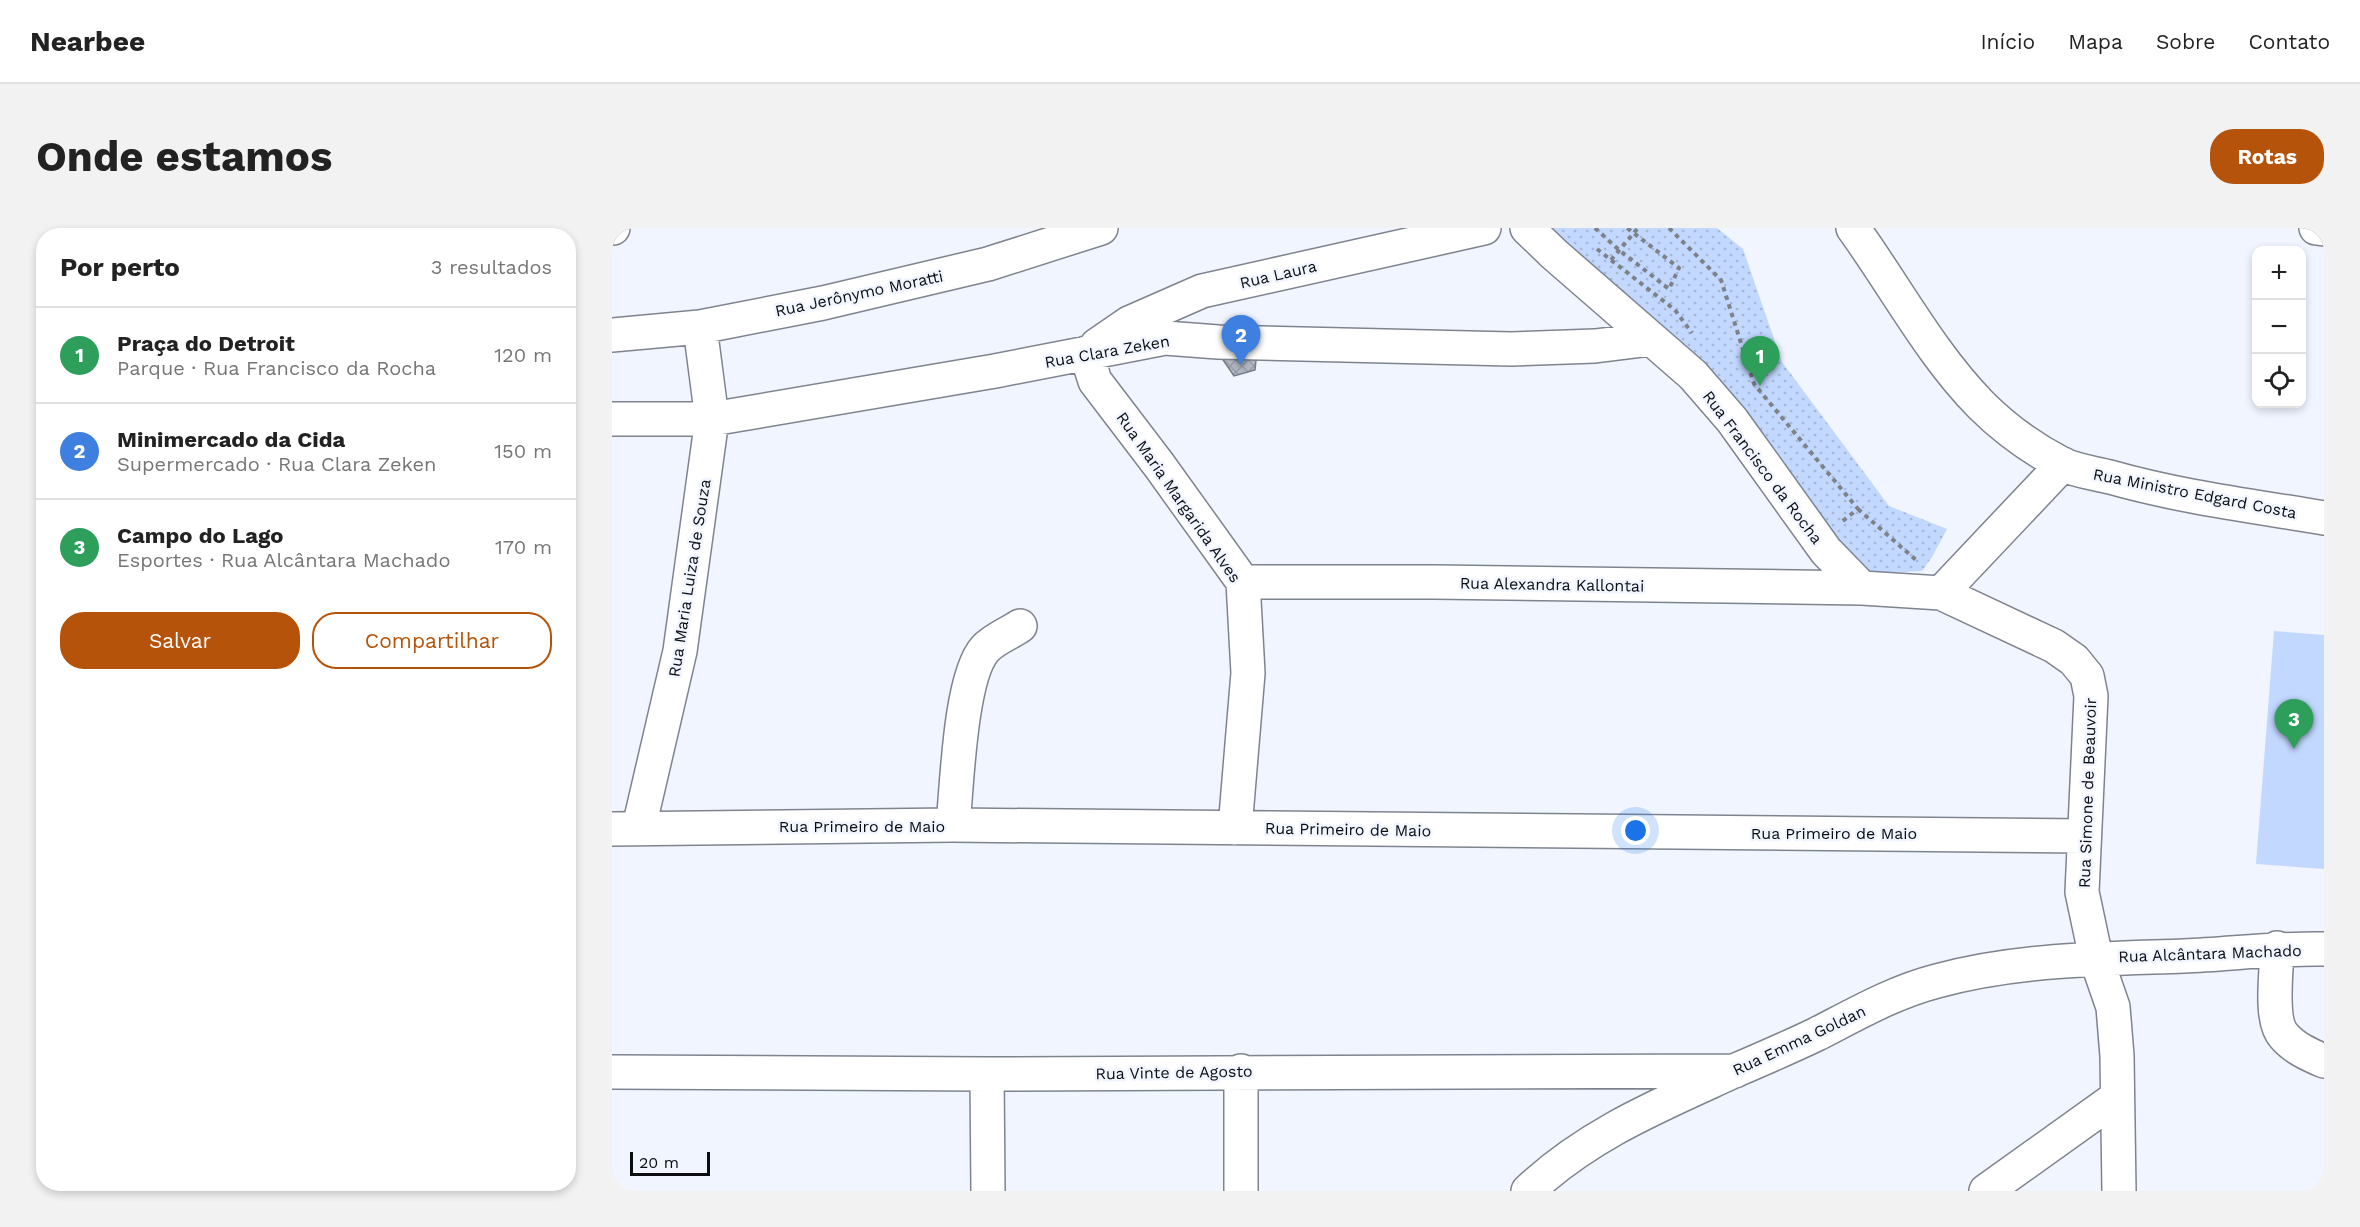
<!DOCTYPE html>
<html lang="pt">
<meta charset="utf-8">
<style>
:root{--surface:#fff;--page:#f2f2f2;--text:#222;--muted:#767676;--line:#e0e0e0;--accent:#b45309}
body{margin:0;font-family:"Work Sans",sans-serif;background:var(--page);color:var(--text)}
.controls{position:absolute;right:18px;top:18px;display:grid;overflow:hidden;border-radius:12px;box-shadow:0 3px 9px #0003}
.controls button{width:54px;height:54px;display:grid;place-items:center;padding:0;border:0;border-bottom:2px solid var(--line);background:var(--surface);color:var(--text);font:30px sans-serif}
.scale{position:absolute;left:18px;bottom:15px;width:80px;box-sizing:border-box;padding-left:6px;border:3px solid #0b0d11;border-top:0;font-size:16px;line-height:21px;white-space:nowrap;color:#0b0d11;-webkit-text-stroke:4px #f0f5ff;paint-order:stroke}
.you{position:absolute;left:1024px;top:603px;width:21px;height:21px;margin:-15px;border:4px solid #fff;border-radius:50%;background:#1a73e8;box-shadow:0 0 0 9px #1a73e833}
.badge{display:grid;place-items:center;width:39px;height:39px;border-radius:50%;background:var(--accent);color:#fff;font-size:20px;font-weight:700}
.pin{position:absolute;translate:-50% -50px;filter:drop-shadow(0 2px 3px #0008)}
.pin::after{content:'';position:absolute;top:32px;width:21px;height:18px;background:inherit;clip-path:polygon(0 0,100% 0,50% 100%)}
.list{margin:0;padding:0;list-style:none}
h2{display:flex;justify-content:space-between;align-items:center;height:78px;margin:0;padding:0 24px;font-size:26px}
h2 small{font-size:20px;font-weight:400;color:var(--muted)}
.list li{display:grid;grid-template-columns:39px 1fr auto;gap:18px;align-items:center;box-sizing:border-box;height:96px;padding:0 24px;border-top:2px solid var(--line)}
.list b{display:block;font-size:22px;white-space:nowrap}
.list p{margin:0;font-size:20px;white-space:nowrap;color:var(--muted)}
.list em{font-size:20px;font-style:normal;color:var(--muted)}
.actions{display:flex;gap:12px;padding:18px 24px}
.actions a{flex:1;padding:14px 0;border:2px solid var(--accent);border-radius:24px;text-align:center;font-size:21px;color:var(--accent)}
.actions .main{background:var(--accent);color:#fff}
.icon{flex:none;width:33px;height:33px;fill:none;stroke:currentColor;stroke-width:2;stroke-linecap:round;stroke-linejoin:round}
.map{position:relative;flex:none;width:1712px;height:963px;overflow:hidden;border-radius:24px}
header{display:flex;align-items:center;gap:36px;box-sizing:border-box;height:84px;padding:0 30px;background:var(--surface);border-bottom:2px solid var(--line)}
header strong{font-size:28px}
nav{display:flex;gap:33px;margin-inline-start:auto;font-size:21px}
.intro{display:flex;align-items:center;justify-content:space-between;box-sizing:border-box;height:144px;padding:0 36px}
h1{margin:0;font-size:42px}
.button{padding:15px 27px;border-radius:24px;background:var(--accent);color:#fff;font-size:21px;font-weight:700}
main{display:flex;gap:36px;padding:0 36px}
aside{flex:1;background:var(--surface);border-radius:24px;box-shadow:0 3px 9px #0003}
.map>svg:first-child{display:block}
.park{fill:url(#park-dots)}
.pitch{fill:#c2d8ff}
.building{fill:url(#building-cross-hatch);stroke:#757b86;stroke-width:1.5}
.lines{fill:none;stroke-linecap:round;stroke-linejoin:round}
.minor-casing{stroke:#7e848f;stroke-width:36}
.path{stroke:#7e8188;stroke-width:4;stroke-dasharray:4.5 4.5;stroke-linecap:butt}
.minor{stroke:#fff;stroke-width:33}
.labels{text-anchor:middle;stroke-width:5;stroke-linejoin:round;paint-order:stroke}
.street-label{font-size:16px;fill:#0b0d11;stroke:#f0f5ff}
</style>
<header>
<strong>Nearbee</strong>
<nav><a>Início</a><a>Mapa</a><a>Sobre</a><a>Contato</a></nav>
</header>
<div class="intro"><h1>Onde estamos</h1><a class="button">Rotas</a></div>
<main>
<aside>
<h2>Por perto<small>3 resultados</small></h2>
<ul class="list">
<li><span class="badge" style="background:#2e9e5b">1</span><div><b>Praça do Detroit</b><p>Parque · Rua Francisco da Rocha</p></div><em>120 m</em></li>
<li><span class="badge" style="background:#3f7fe0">2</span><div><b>Minimercado da Cida</b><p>Supermercado · Rua Clara Zeken</p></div><em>150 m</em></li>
<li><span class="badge" style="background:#2e9e5b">3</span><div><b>Campo do Lago</b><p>Esportes · Rua Alcântara Machado</p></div><em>170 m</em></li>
</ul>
<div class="actions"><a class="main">Salvar</a><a>Compartilhar</a></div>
</aside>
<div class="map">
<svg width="1712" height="963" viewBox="0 0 1712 963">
<defs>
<pattern id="park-dots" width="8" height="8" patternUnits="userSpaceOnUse" patternTransform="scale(1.5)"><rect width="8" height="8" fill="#c2d8ff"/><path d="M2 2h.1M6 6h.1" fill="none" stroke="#a5b8da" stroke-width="1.8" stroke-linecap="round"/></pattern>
<pattern id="building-cross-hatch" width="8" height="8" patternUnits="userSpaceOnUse" patternTransform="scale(1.5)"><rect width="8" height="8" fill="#b1b7c3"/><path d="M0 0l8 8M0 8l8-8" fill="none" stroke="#979ca6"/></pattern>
</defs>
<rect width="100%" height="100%" fill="#f0f5ff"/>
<path class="park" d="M936,0H1105L1131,21L1170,134L1277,278L1335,301L1320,329L1310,343L1256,346L1237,336L1035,86Z"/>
<path class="pitch" d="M1662,403L1712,407V641L1644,636Z"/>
<path class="building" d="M609,129L644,132L643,142L622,148Z"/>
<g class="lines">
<g class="minor-casing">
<path id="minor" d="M0,0H1
M915,0L942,26L1081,147L1120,192L1214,323L1250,360
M1241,0C1283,58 1318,125 1369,177C1392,200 1421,221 1450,236C1464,243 1482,245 1498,249C1568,269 1641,278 1712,290
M1704,0L1712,1
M0,107L88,99L211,75L376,36L489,0
M485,117L517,95L590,63L872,0
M474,125L483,153L547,237L631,354L636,445L623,600
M0,191H100L383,143L553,110L606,114L899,121L983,118L1039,111
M631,354H822L1250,360L1329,365L1442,418L1462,432L1475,448L1479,468L1470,664L1484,730L1501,779L1505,828L1507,963
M1329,365L1451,236
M341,597C345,557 348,449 373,421C382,411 398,405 408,398
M27,599L68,423L100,191L88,99
M0,601L341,597L1472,608
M1665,720C1665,742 1657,792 1672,808C1682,820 1698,827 1712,833
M0,844L375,846L1123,843
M375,846L376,963
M629,963V843
M916,963C976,906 1048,877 1122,843C1150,831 1178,819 1205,806C1244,786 1282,764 1325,753C1405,731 1490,731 1572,728C1619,726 1665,720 1712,721
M1374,963L1504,870"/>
</g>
<path class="path" d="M983,0L1007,22L1057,61L1067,40L1015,0
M1057,0L1109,52L1142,156L1246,281L1228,295
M985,21L1063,82L1080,105
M999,32L1026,0
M1246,281L1304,332"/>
<use href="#minor" class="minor"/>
</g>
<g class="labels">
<g class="street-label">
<text transform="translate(666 46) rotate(-13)" y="6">Rua Laura</text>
<text transform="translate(247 65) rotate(-12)" y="6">Rua Jerônymo Moratti</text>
<text transform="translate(495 123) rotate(-10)" y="6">Rua Clara Zeken</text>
<text transform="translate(1151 239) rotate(53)" y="6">Rua Francisco da Rocha</text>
<text transform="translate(1583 265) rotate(11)" y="6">Rua Ministro Edgard Costa</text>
<text transform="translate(567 269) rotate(55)" y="6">Rua Maria Margarida Alves</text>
<text transform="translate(77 350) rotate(-81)" y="6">Rua Maria Luiza de Souza</text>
<text transform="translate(940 356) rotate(1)" y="6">Rua Alexandra Kallontai</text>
<text transform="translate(1475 565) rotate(-88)" y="6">Rua Simone de Beauvoir</text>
<text x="250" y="604">Rua Primeiro de Maio</text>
<text transform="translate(736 601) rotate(1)" y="6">Rua Primeiro de Maio</text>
<text x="1222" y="611">Rua Primeiro de Maio</text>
<text transform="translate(1598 725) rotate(-2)" y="6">Rua Alcântara Machado</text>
<text transform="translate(1187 812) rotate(-25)" y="6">Rua Emma Goldan</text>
<text transform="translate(562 844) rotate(-1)" y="6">Rua Vinte de Agosto</text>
</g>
</g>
</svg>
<div class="controls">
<button>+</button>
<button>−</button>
<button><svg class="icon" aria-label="locate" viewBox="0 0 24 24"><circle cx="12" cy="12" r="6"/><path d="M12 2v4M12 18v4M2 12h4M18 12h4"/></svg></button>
</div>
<div class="scale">20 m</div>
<div class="you"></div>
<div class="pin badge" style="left:1148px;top:158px;background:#2e9e5b">1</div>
<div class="pin badge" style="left:629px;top:137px;background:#3f7fe0">2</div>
<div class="pin badge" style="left:1682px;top:521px;background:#2e9e5b">3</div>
</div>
</main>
